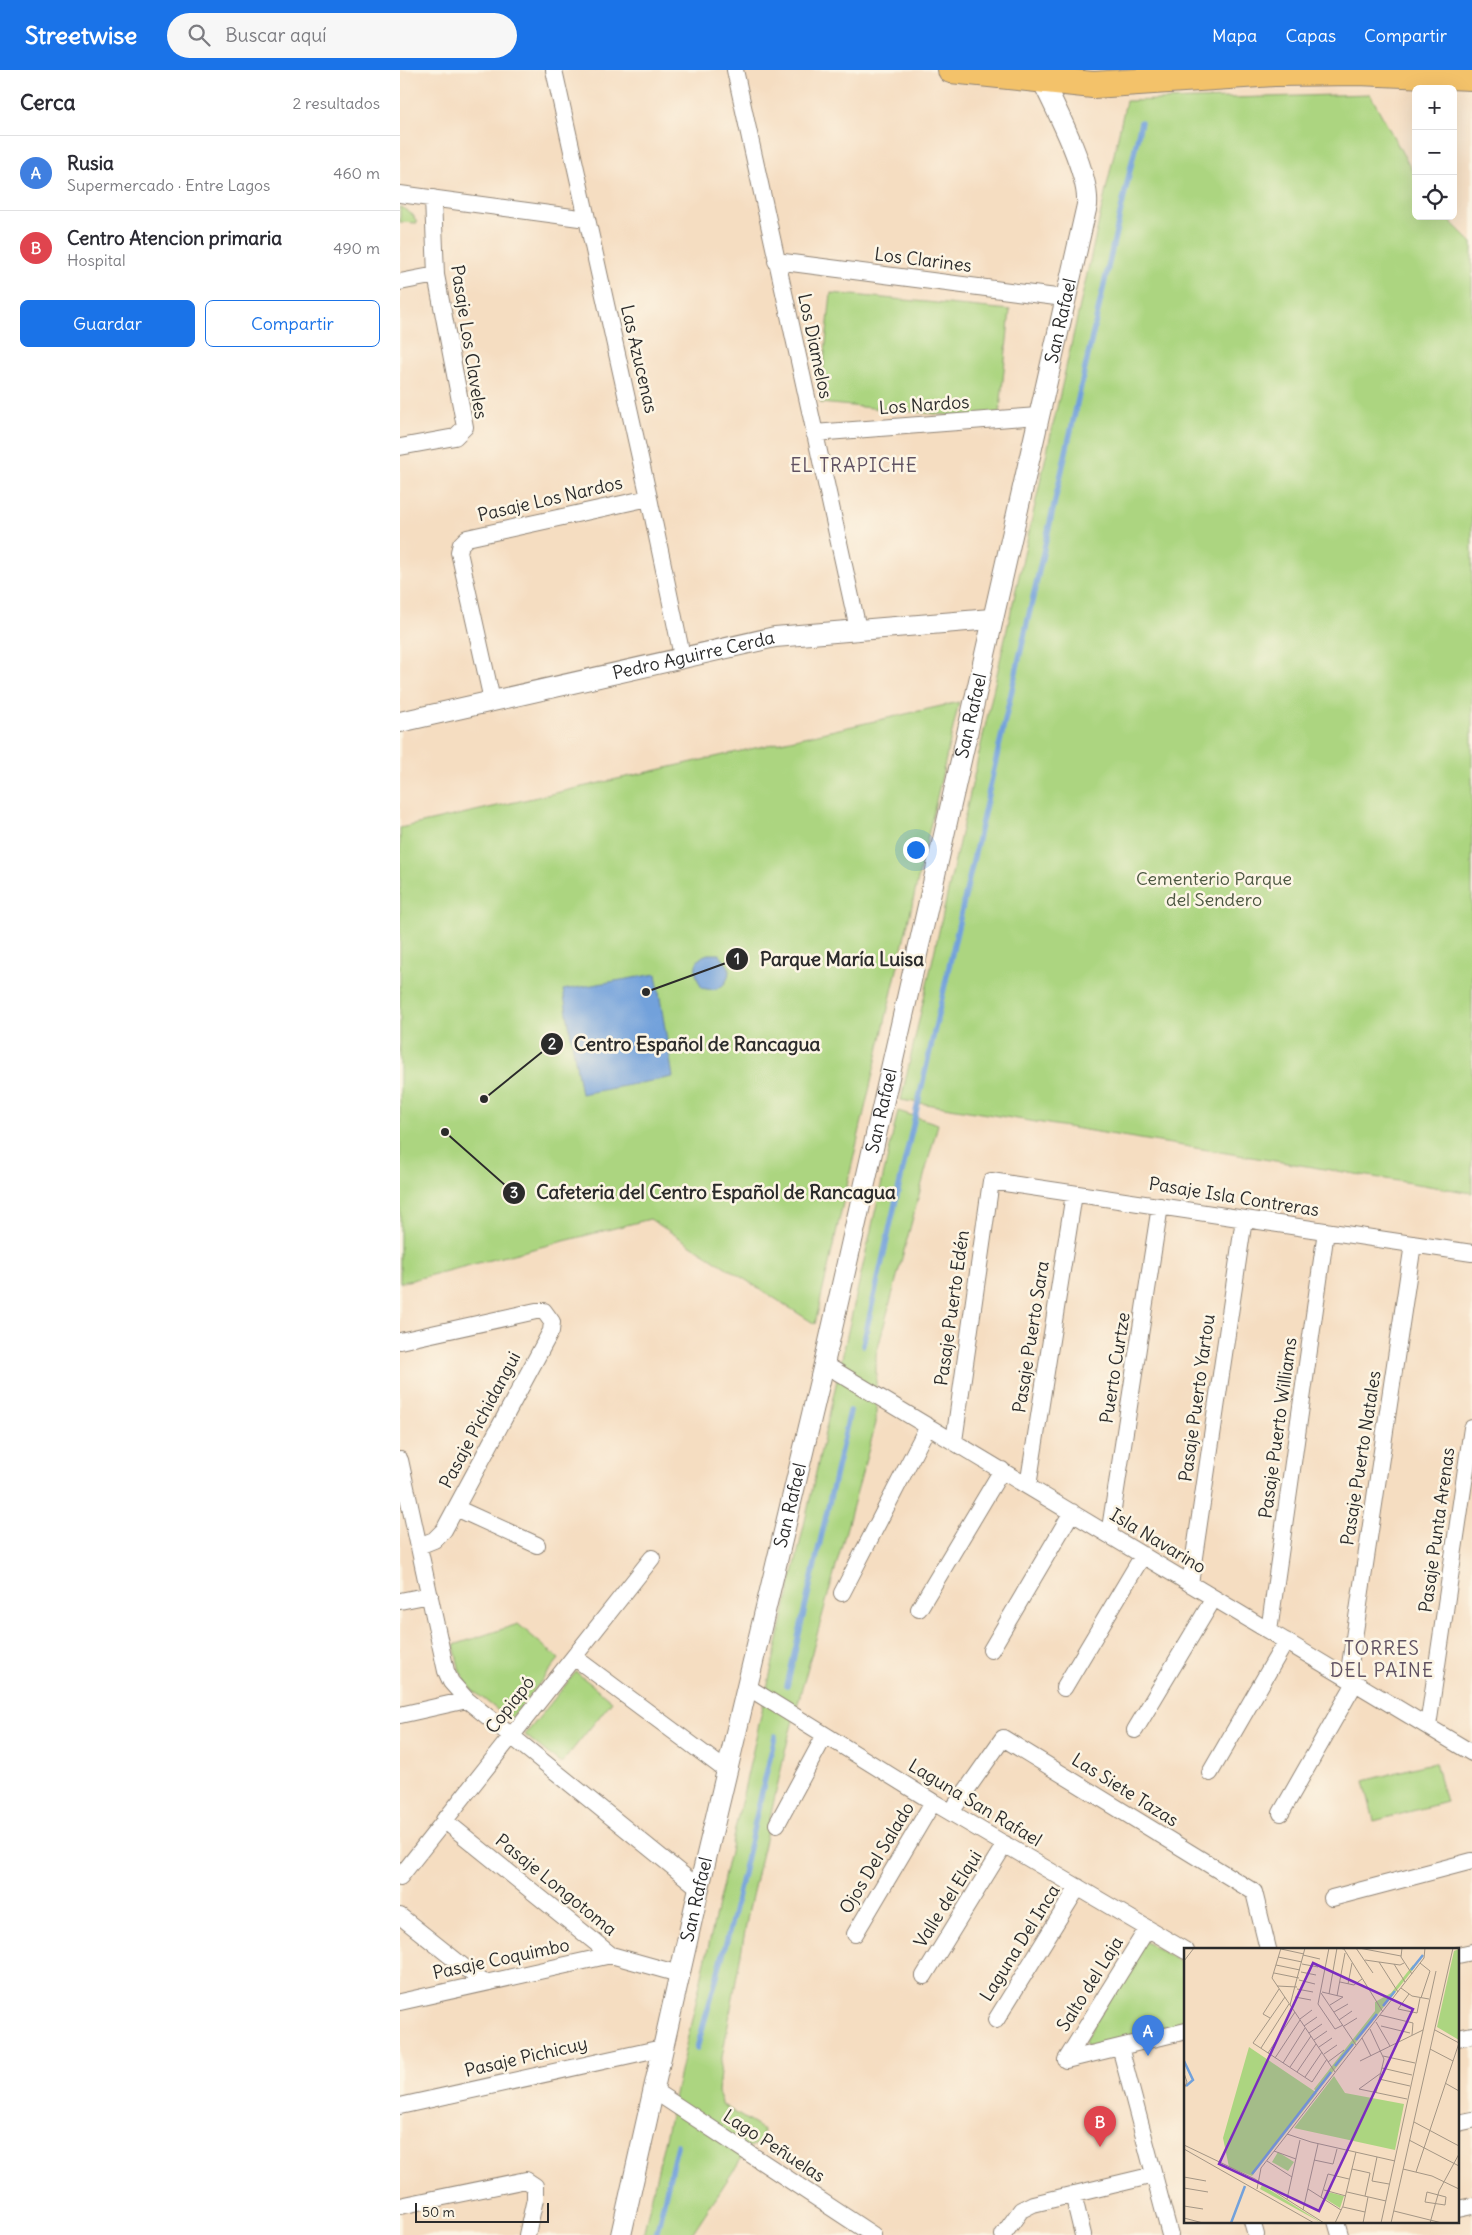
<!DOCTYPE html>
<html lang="es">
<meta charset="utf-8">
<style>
:root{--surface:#fff;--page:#f7f7f7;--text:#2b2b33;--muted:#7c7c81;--line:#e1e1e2;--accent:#1a73e8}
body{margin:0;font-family:Delius,sans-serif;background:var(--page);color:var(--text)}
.controls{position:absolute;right:15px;top:15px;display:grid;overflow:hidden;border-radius:8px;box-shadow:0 5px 20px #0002}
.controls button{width:45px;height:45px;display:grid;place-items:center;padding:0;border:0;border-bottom:1px solid var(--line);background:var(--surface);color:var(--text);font:25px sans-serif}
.scale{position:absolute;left:15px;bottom:12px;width:134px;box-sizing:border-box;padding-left:5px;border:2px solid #2b2b2b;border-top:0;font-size:14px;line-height:18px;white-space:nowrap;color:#2b2b2b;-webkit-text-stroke:4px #fcf5e5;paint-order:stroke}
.you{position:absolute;left:515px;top:779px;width:18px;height:18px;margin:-12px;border:4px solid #fff;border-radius:50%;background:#1a73e8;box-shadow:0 0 0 8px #1a73e833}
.badge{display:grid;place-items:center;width:32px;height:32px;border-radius:50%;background:var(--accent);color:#fff;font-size:16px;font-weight:700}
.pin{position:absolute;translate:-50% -41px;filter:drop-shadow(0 1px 2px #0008)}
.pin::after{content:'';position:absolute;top:26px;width:18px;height:15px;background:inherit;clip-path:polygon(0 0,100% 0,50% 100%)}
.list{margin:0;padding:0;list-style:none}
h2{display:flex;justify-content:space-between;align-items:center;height:65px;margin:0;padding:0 20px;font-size:21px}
h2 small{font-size:16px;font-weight:400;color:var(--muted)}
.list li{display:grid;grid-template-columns:32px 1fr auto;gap:15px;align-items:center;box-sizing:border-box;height:75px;padding:0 20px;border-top:1px solid var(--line)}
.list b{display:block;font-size:19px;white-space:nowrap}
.list p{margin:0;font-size:16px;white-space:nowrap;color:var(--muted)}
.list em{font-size:16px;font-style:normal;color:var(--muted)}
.actions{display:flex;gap:10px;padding:15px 20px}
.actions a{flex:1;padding:11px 0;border:1px solid var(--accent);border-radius:8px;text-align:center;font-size:18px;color:var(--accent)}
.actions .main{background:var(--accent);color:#fff}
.icon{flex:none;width:28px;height:28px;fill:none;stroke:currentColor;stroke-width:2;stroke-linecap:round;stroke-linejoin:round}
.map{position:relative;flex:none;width:1072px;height:2165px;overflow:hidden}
header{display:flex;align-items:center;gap:30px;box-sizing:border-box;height:70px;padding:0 25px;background:var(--accent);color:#fff}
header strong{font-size:24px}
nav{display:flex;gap:28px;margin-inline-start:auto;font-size:18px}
.search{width:350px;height:45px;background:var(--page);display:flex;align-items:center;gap:12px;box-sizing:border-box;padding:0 18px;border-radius:28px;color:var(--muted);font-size:19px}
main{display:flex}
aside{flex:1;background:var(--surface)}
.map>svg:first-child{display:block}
.green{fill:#acd580;stroke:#6c8056}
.water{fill:#72a1db;stroke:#4e6683}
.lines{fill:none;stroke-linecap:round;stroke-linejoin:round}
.stream{stroke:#72a1db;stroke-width:5.5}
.minor-casing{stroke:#908476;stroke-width:18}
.tertiary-casing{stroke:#908476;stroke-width:22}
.primary-casing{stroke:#908476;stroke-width:28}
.minor{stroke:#fff;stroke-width:16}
.tertiary{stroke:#fff;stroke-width:20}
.primary{stroke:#f3c26a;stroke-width:26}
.labels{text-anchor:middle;stroke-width:5;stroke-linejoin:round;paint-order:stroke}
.street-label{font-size:18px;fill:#2b2b2b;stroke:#fcf5e5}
.park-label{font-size:18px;fill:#4b5640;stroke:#fcf5e5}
.neighbourhood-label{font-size:19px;letter-spacing:1px;fill:#605262;stroke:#fcf5e5}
.inset-river{fill:none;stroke:#72a1db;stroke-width:2.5}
.inset-road{fill:none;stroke:#a49685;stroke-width:1}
.view{fill:#7b2cbf;fill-opacity:0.15;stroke:#7b2cbf;stroke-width:2.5}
.inset-edge{fill:none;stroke:#2b2b2b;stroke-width:2.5}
.leader{fill:none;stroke:#2b2b2b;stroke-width:2}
.callout-dot{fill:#2b2b2b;stroke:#fcf5e5;stroke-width:2}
.mark-label{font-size:15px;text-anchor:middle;font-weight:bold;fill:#fff}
.callout-label{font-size:19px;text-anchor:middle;font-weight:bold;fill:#2b2b2b;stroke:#fcf5e5;stroke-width:5;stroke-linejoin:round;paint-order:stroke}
</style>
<header>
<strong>Streetwise</strong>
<div class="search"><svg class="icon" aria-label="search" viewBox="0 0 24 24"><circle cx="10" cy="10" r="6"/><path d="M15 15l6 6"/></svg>Buscar aquí</div>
<nav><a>Mapa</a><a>Capas</a><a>Compartir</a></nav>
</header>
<main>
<aside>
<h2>Cerca<small>2 resultados</small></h2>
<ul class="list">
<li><span class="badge" style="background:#3f7fe0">A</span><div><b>Rusia</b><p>Supermercado · Entre Lagos</p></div><em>460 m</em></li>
<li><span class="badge" style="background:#e0444e">B</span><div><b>Centro Atencion primaria</b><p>Hospital</p></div><em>490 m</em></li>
</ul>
<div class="actions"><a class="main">Guardar</a><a>Compartir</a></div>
</aside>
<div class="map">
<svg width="1072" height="2165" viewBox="0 0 1072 2165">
<rect width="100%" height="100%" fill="#fcf5e5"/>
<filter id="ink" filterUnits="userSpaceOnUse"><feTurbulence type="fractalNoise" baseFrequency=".02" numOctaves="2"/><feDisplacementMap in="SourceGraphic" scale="10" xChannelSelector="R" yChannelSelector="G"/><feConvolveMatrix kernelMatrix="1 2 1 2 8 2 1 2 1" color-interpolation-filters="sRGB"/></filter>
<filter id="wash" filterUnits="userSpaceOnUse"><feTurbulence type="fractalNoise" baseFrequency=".0096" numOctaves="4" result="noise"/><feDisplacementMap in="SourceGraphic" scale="20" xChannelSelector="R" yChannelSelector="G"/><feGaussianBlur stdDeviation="1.12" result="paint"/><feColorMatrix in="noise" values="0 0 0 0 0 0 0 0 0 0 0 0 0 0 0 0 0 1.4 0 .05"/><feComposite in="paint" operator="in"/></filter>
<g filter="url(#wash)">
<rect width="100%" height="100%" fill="#f5ddc1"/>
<path class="green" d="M970,24L1016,108V146H1045L1072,173V1123L501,1030L726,31Z
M0,136L13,145L17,153L0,152Z
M431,223L610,240L599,350L420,333Z
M559,632L415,1254L250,1149L0,1213V758Z
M498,1041L538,1054L476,1285V1353L389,1665L349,1839L321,1993L318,2022L323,2035L363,2060L361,2073L349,2077L291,2165H243Z
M118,1554L159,1589L110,1650L71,1619L60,1602L54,1575Z
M176,1602L212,1631L161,1694L125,1665Z
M1035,1692L1046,1732L974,1751L964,1711Z
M744,1871L786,1895V1957L691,1977L686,1975L685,1970Z"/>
<path class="water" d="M308,884H319L329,897C330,914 319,923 302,918C294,905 291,889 308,884Z
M256,904L273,1007L181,1024L163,920Z"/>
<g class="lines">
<path class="stream" d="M463,1275L741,52
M387,1616L450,1341
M297,1978L331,1855L375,1666
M256,2165L277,2075"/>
</g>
</g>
<g filter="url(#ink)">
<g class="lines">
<g class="minor-casing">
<path id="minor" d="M154,0L249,428L282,586
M335,0L458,559
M0,124L187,149
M376,191L664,228
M0,212L36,205
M414,363L638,346
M0,377L55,367L65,357L36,205L33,128
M92,630L59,482L61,474L67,468L249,428
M0,1271L136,1241H144L152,1252L151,1261L44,1460L34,1470L19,1476
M424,1294L1072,1683
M554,1371L591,1111L1072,1183
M0,1390L46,1601L51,1612L67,1630L299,1818
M628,1416L674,1124
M56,1438L137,1475
M709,1465L760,1136
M790,1514L844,1149
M442,1523L528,1356
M0,1531L30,1525
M519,1539L602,1400
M869,1561L926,1161
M591,1580L672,1442
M174,1587L327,1701
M948,1608L1013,1174
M346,1616L533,1732L786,1881
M664,1618L743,1485
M0,1645L67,1630
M1028,1656L1072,1358
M735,1660L814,1528
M810,1703L886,1571
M551,1742L603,1668L854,1822L868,1879
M881,1743L955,1613
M44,1750L211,1885L279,1904
M377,1754L425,1665
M0,1807L252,1488
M932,1828L1072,1791
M0,1846L84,1913
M455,1864L533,1732
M1058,1885L1072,1882
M524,1906L605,1774
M0,1932L211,1885
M596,1950L678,1817
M1058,1968L1072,1965
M720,1977L770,2165
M666,1990L747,1859
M666,1990L786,1961
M253,2020L473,2165
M0,2036L262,1978
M1058,2053L1072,2050
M673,2124L683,2165
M0,2136L126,2110L135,2116V2129L127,2165
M1058,2139L1072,2136
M852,2151L856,2165
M936,2151L940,2165
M603,2165L621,2140L633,2134L754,2105"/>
</g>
<g class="tertiary-casing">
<g id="tertiary">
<path id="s1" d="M0,652L375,567L591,549"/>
<path id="s2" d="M221,2165L299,1818L424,1294L687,135C690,102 652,31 637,0"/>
</g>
</g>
<g class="primary-casing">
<path id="primary" d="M551,0L693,15L874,3L958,2L1072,7"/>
</g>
<use href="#minor" class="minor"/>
<use href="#tertiary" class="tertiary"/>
<use href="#primary" class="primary"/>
</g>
</g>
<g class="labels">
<g class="street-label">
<text transform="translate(523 190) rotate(7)" y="6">Los Clarines</text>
<text dy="6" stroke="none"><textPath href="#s2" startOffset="1964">San Rafael</textPath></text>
<text transform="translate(69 272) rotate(81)" y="6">Pasaje Los Claveles</text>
<text transform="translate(415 276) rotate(78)" y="6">Los Diamelos</text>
<text transform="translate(239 289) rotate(77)" y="6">Las Azucenas</text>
<text transform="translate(524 335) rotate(-4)" y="6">Los Nardos</text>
<text transform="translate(150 429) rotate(-13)" y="6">Pasaje Los Nardos</text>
<text dy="6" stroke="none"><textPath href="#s1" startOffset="301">Pedro Aguirre Cerda</textPath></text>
<text dy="6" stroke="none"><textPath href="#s2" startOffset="1559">San Rafael</textPath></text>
<text dy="6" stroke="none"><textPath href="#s2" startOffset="1154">San Rafael</textPath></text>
<text transform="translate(834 1127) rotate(9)" y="6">Pasaje Isla Contreras</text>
<text transform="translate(552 1238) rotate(-82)" y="6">Pasaje Puerto Edén</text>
<text transform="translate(631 1267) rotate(-81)" y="6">Pasaje Puerto Sara</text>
<text transform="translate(715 1298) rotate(-81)" y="6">Puerto Curtze</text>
<text transform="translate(797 1328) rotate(-82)" y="6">Pasaje Puerto Yartou</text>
<text transform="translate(80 1350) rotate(-62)" y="6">Pasaje Pichidangui</text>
<text transform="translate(878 1358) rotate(-82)" y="6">Pasaje Puerto Williams</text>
<text transform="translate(961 1388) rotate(-81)" y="6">Pasaje Puerto Natales</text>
<text dy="6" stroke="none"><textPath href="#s2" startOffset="749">San Rafael</textPath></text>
<text transform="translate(1037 1460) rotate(-82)" y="6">Pasaje Punta Arenas</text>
<text transform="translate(758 1471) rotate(31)" y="6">Isla Navarino</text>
<text transform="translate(110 1635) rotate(-52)" y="6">Copiapó</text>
<text transform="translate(725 1720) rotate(32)" y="6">Las Siete Tazas</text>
<text transform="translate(575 1733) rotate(31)" y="6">Laguna San Rafael</text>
<text transform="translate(477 1788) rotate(-59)" y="6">Ojos Del Salado</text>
<text transform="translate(156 1815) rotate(39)" y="6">Pasaje Longotoma</text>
<text transform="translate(548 1829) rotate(-58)" y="6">Valle del Elqui</text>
<text dy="6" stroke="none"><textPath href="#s2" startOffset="344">San Rafael</textPath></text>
<text transform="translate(620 1873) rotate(-58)" y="6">Laguna Del Inca</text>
<text transform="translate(101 1889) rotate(-12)" y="6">Pasaje Coquimbo</text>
<text transform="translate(690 1914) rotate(-58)" y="6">Salto del Laja</text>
<text transform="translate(126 1987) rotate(-13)" y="6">Pasaje Pichicuy</text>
<text transform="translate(374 2076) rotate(33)" y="6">Lago Peñuelas</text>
</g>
<g class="park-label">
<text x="814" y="815">Cementerio Parque<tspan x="814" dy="21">del Sendero</tspan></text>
</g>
<g class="neighbourhood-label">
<text x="454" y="402">EL TRAPICHE</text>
<text x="982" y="1585">TORRES<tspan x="982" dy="22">DEL PAINE</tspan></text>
</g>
</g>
<g transform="translate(784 1878)">
<rect width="275" height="275" fill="#f5ddc1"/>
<path d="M275,1V92L253,79L270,3ZM229,17L231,19L133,144L130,141L191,63V54L207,45ZM65,99L133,145L68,228L45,219L39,190ZM150,128L161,145L220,156L211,202L110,180ZM94,204L110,214L104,223L88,214ZM78,237L138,275L76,241ZM144,244L160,248L156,260L140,250Z" fill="#acd580"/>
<path class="inset-river" d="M227,22L239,7M199,58L211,43M172,92L193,66M0,113L9,132L2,138M151,118L169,96M68,226L147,124M47,275L61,238"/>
<path class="inset-road" d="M97,0L88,30L151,124M145,0L134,56L151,81L159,77M155,0L160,1L199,64M172,0L189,25M175,0L217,8M218,0L217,9L228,26M97,1L120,6M119,7L136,11M94,9L118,14M181,12L216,17L220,15M0,13L10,0M195,14L214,44M236,15L246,23L237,50M118,16L134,19M210,16L221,34M92,17L116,22M117,24L132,27M90,25L115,30M115,32L131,36M156,34L170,37L178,31M164,36L168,15M93,38L113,39M217,40L228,48L245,51M113,41L129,44M138,44L159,49M137,45L172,97M145,46L153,0M225,46L214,61L233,65L236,50M153,48L161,5M101,49L69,95L128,134L143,111M111,49L127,52M106,57L121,0M146,57L159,49M150,64L164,56M196,67L229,75L228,87M86,70L79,66L95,41M116,71L128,62M155,72L168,63M192,74L206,98M120,78L133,69M160,78L173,70M197,78L226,85M186,81L200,111L192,145M251,82L275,95M125,85L138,76M178,90L187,108M130,92L143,83M135,99L148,90M77,100L105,56M246,101L269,113M84,105L111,64M140,106L153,97M199,108L231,115M91,110L116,72M176,113L239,82M144,114L160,102M99,115L121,80M106,119L127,88M198,120L228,127M113,124L132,96M0,125L3,134L0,141M197,125L175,141L223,151M121,129L138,104M195,131L226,138M261,135L275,143M230,174L275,198M103,186L127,194L211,213M225,192L275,218M0,197L71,231L140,275M0,201L130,275M90,203L112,211M130,212L149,216L153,201M83,213L108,229M168,221L186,225M219,221L248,228L275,241M232,224L275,95M0,229L22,233M188,233L193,209M188,233L205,236M0,240L24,244M73,241L77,220L240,10L241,0M124,241L157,262M140,242L162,248M163,244L202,253M243,244L262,249L261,257L241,254ZM181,248L186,225M137,249L144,226L165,231M103,251L116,192M0,258L19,261M159,259L181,264M119,262L134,196M210,263L258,275M0,270L19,275M151,275L159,258L172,204M179,275L184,249M197,275L252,23M207,275L269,0M246,275L255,243L275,206"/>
<path class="view" d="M129,15L229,61L135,263L35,216Z"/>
<rect width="275" height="275" class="inset-edge"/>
</g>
<path class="leader" d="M246 922L337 889M84 1029L152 974M45 1062L114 1123"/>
<g class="callout-dot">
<circle cx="246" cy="922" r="5"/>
<circle cx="84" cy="1029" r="5"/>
<circle cx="45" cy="1062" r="5"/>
<circle cx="337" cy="889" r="12"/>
<circle cx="152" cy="974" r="12"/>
<circle cx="114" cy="1123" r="12"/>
</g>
<g class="mark-label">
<text x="337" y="894">1</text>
<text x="152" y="979">2</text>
<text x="114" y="1128">3</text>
</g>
<g class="callout-label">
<text x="442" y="896">Parque María Luisa</text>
<text x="297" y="981">Centro Español de Rancagua</text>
<text x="316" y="1129">Cafeteria del Centro Español de Rancagua</text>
</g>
</svg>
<div class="controls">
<button>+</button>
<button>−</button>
<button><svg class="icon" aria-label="locate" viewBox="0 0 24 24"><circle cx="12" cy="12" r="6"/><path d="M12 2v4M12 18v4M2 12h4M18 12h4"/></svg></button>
</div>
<div class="scale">50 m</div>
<div class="you"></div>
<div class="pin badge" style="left:748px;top:1986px;background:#3f7fe0">A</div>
<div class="pin badge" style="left:700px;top:2077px;background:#e0444e">B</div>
</div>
</main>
